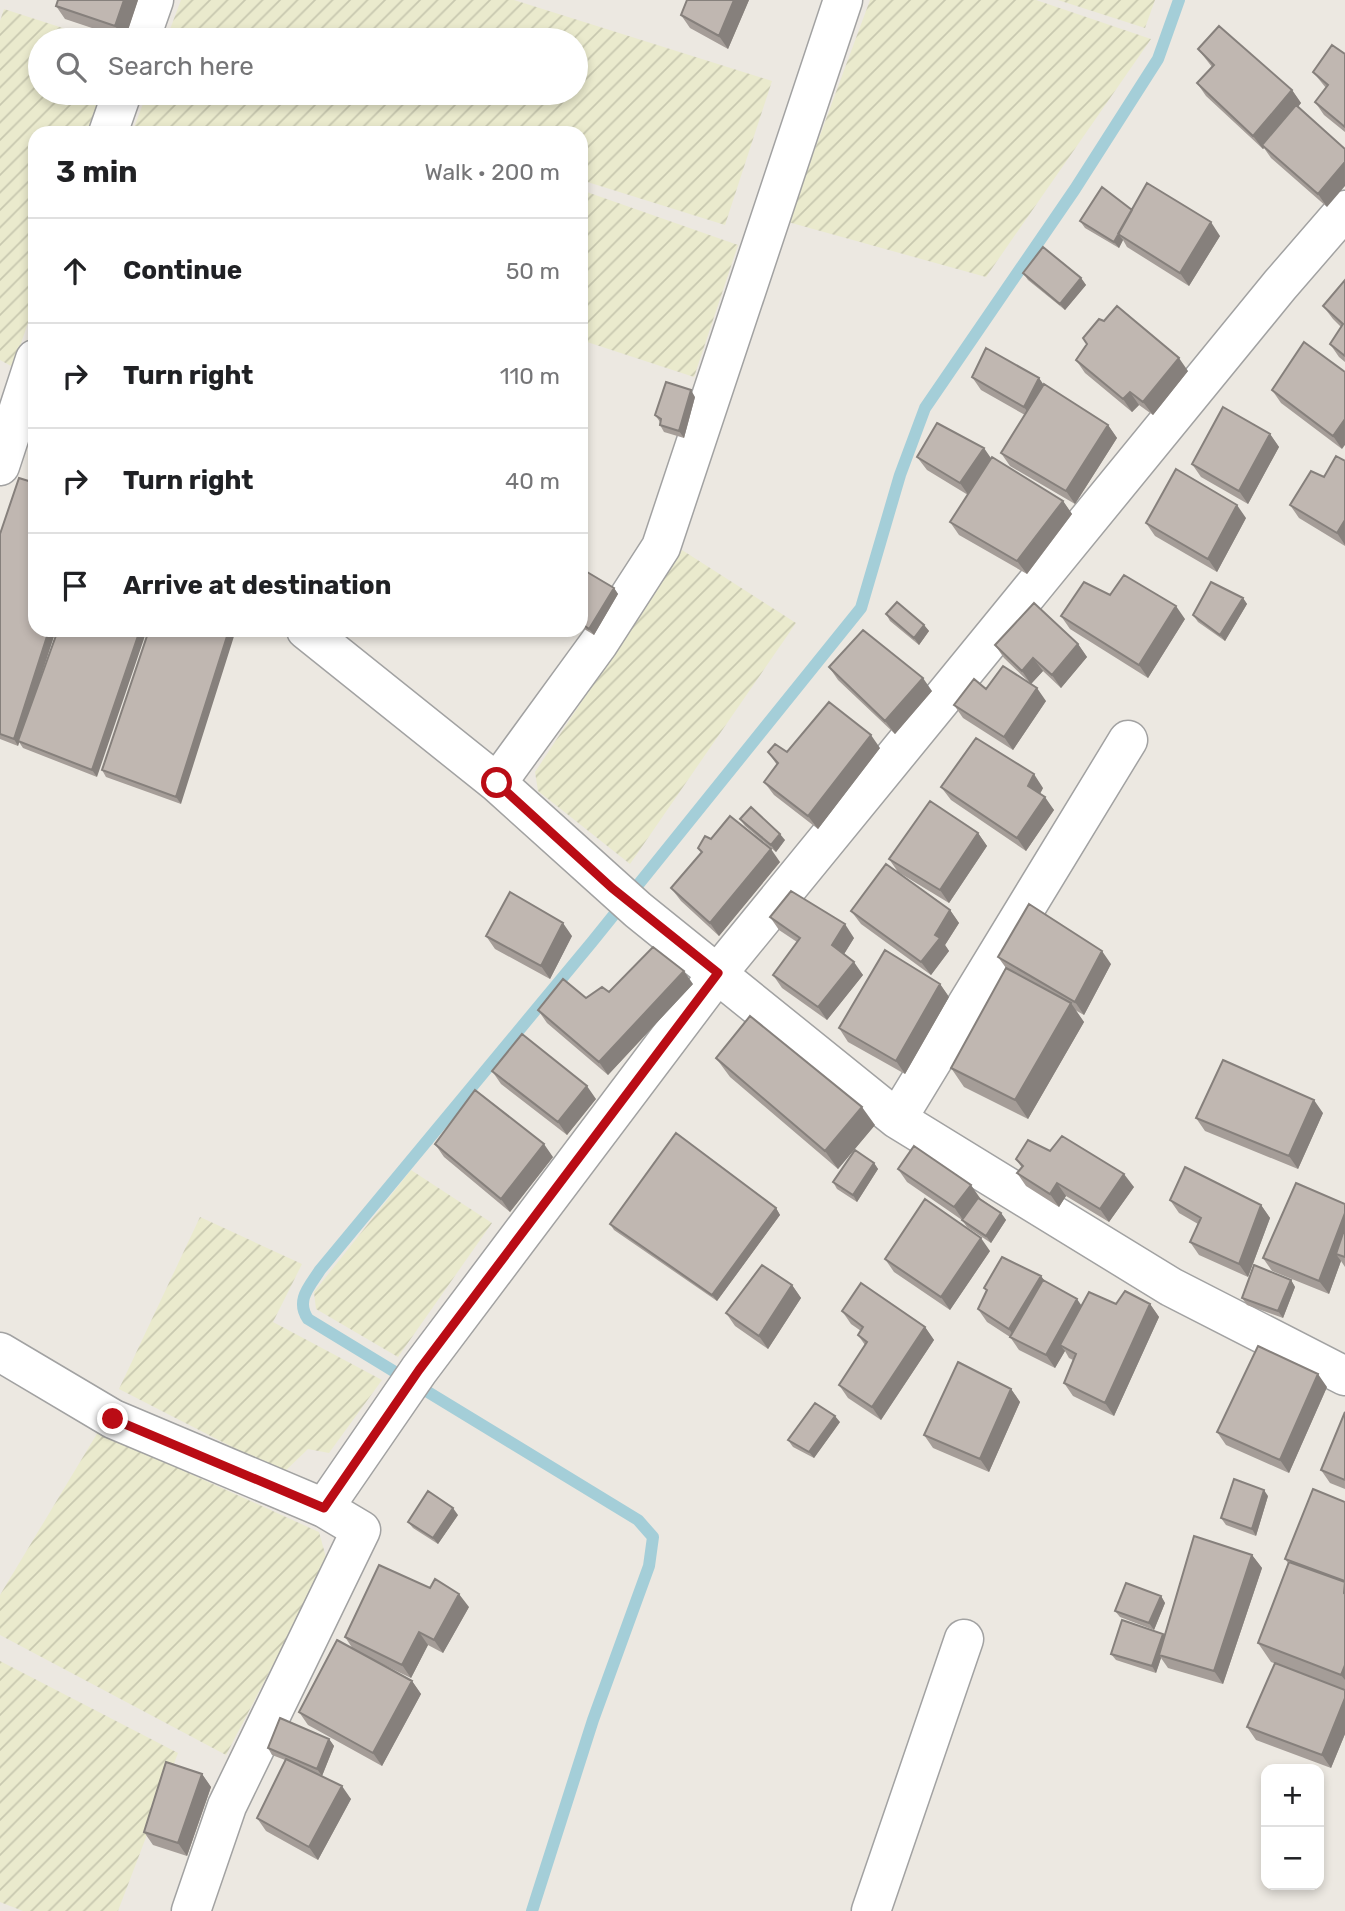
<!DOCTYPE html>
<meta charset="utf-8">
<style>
:root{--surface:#fff;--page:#f2f2f2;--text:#202124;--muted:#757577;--line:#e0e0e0}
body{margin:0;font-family:Rubik,sans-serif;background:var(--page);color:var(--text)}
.controls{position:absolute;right:21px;bottom:21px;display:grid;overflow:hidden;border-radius:14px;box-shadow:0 4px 10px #0003}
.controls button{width:63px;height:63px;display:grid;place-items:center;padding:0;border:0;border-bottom:2px solid var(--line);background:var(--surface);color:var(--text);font:35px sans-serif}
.stop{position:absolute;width:21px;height:21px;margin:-16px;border:5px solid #ba0c15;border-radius:50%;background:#fff}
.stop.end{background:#ba0c15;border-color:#fff;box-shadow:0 2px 7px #0008}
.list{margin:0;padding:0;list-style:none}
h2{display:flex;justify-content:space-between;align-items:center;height:91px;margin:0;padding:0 28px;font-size:30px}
h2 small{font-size:23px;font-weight:400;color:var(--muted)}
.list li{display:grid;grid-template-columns:46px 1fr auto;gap:21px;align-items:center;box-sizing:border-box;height:105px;padding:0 28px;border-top:2px solid var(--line)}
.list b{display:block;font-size:26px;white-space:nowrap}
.list em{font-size:23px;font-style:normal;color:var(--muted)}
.icon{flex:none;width:38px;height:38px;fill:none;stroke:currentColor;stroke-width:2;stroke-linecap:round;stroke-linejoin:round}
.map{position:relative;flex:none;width:1345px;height:1911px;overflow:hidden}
.search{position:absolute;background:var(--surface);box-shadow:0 4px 10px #0003;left:28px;top:28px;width:560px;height:77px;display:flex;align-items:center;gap:18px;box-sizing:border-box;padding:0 24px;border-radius:38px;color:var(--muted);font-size:26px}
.panel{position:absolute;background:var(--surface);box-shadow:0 4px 10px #0003;left:28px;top:126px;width:560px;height:511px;border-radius:21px}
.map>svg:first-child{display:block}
.farmland{fill:url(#farmland-furrows)}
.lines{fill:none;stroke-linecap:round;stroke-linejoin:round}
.stream{stroke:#a4ced8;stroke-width:12}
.minor-casing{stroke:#a2a2a2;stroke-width:41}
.minor{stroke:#fff;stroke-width:38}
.wall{fill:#a59d98}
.shaded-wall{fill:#86807c}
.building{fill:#c0b7b1;stroke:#86807c;stroke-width:2}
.route{stroke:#ba0c15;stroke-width:9}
</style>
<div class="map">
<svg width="1345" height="1911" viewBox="0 0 1345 1911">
<defs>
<pattern id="farmland-furrows" width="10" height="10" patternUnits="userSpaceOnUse" patternTransform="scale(1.75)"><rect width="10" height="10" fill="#eaeacd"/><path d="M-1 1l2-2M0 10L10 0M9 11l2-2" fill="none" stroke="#c8c8af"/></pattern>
</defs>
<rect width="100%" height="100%" fill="#ece8e1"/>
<path class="farmland" d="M181,0H514L772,81L725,225L581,180V133H132L147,93H576V40H166Z
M870,0H1036L1151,39L986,277L788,222Z
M1058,0H1155L1145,28Z
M4,9L100,40H40V93H105L91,133H35V302L13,367L0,360V21Z
M581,190L738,245L694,377L581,340Z
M682,550L796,623L630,864L538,791L535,772Z
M411,1170L492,1223L398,1357L316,1309L314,1292Z
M200,1217L302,1264L273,1322L382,1380L329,1453L308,1449L283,1473L119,1389Z
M98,1432L319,1532L327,1561L226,1755L0,1635V1595Z
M0,1661L178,1753L118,1911H23L0,1902Z"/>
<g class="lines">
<path class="stream" d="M532,1911L593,1720L649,1566L653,1537L638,1520L308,1319C295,1300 310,1286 320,1270L592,942L861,608L900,475L925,408L1075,189L1158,59L1179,0"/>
<g class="minor-casing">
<path id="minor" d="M140,40L154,0
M108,133L122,93
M0,466L35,359
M306,630L497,783L638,910L897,1119L1171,1287L1345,1376
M497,783L599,643L661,547L843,0
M897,1119L1128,740
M0,1352L113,1419L324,1508L361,1530L227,1806L191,1911
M324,1508L419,1370L718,973L1280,285L1345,210
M871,1911L964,1639"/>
</g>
<use href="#minor" class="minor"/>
</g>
<path class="wall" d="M58,0H138L125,39L65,19L56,6Z
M687,0H749L728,49L690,28L681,15Z
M1198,49L1292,90L1301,103L1298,107L1327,207L1271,158L1264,148L1263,149L1206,96L1197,83L1212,67Z
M1345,54V132L1324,115L1315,102L1326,88L1313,72Z
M1132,210L1220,236L1189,286L1127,247L1123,240L1119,248L1085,228L1080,221Z
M1023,273L1081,278L1086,285L1065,310L1028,280Z
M1345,280V362L1339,357L1330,344L1341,327L1333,319L1323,306Z
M1304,342L1342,449L1281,403L1272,390Z
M1076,360L1188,371L1153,415L1139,405L1132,412L1085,373Z
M972,377L1039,378L1043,385L1108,425L1117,438L1075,504L1010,466L1001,453L1025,415L981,390Z
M695,397L684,438L664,432L660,425V422L655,415Z
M1270,434L1279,447L1248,504L1201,477L1192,464Z
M917,457L991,459L1063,501L1072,514L1027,574L959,535L950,522L968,495L927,470Z
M1345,461V546L1299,518L1290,505L1324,477Z
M1246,518L1217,572L1155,536L1146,523Z
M0,534L35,630H56L34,697L58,630L97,777L23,748L19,742L18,746L0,739Z
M581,571L614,588L618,594L594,635L581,627Z
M1243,598L1247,604L1225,641L1198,622L1193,615Z
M886,614L924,625L929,631L919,645L890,621Z
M1061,616L1185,619L1148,678L1070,629Z
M149,630L181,804L106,777L102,770Z
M1078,644L1087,657L1061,688L1043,671L1031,684L1004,658L995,645Z
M829,667L932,691L895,734L838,680Z
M986,689L1046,701L1013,750L963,718L954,705Z
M880,748L818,829L774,795L764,782L777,765L768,752Z
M941,787L1043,788L1040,794L1054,810L1026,851L951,800Z
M740,819L785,840L776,852L745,826Z
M978,833L987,846L949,903L898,872L889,859Z
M711,839L780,862L719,936L681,901L671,888L702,853L698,848Z
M950,910L959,923L945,945L949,951L931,975L861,924L851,911Z
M770,917L854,938L844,954L863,975L827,1020L782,988L773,975L797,942L779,930Z
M486,936H572L550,979L495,949Z
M998,957L1111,964L1084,1015L1075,1010L1084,1022L1028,1119L964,1087L951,1068L1006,968Z
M693,984L608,1075L547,1023L538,1010L609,992Z
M940,984L949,997L905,1074L848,1042L839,1028Z
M716,1058L875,1125L838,1169L730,1077Z
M492,1071L596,1099L567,1135L501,1084Z
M1323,1113L1298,1169L1205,1131L1196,1118Z
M435,1144L553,1157L510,1212L444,1157Z
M1050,1151L1134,1187L1109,1222L1066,1196L1059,1207L1026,1186L1017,1173L1022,1168L1016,1159Z
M874,1163L878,1169L857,1202L837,1189L833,1182Z
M898,1169L980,1198L1001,1213L1006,1220L991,1243L967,1227L962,1220L907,1182Z
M1170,1200L1261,1205L1270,1218L1248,1277L1199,1255L1190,1242L1198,1224L1179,1213Z
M1345,1204V1267L1341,1261L1329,1294L1272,1271L1263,1258Z
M776,1208L780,1215L717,1301L614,1230L610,1224Z
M990,1251L950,1310L894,1272L885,1259Z
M1041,1276L1044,1280L1082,1306L1116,1304H1150L1159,1317L1114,1416L1073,1396L1064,1383L1073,1360L1069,1358L1065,1351L1055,1368L1019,1350L1010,1337L987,1322L978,1309L986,1291L984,1288Z
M1291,1280L1295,1287L1283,1318L1247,1305L1242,1298Z
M792,1285L801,1298L768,1349L735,1326L726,1313Z
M842,1311L925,1327L934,1340L881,1420L848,1398L839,1385L865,1345L858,1335L861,1331L851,1324Z
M1327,1387L1289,1473L1226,1445L1217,1432Z
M1011,1389L1020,1402L989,1472L933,1448L924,1435Z
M1345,1412V1489L1330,1483L1321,1470Z
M840,1422L814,1458L793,1447L788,1440Z
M1268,1496L1256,1536L1226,1525L1221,1518Z
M1345,1502V1690L1271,1662L1258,1643L1288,1563L1285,1559Z
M458,1515L438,1544L413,1528L408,1522Z
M1252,1555L1262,1568L1223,1684L1168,1668L1161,1658L1156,1673L1116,1660L1111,1654L1165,1637Z
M1161,1596L1165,1603L1154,1630L1120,1617L1115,1611Z
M469,1607L443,1653L428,1645L411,1678L367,1657L412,1681L421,1694L382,1766L308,1725L299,1712L353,1649L345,1637Z
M1345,1690V1734L1331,1768L1256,1740L1247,1727Z
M329,1739L334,1746L322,1776L351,1799L318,1860L266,1831L257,1818L285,1760L272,1755L268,1748Z
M202,1774L211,1787L187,1856L153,1845L144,1832Z"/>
<path class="shaded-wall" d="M124,0H138L125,39L115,26Z
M734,0H749L728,49L719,36Z
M1292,90L1301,103L1264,147L1262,145L1264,148L1263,149L1253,136Z
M1345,162V186L1327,207L1318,194Z
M1132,210L1118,234L1123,240L1119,248L1114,242Z
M1211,222L1220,236L1189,286L1180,273Z
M1081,278L1086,285L1065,310L1060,304Z
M1179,358L1188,371L1153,415L1143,402Z
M1039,378L1048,391L1033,420L1024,407Z
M691,390L695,397L684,438L679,431Z
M1130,392L1139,405L1132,412L1123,399Z
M1345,419V445L1342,449L1333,436Z
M1108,425L1117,438L1075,504L1066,491Z
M1270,434L1279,447L1248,504L1239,491Z
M984,448L993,461L969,496L960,483Z
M1063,501L1072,514L1027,574L1017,561Z
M1237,505L1246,518L1217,572L1208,559Z
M1345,520V545L1337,533Z
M614,588L618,594L594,635L589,629Z
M1243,598L1247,604L1225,641L1220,635Z
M1176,606L1185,619L1148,678L1139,665Z
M924,625L929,631L919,645L914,638Z
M49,630H56L18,746L14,739Z
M140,630H147L97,777L92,770Z
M229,630H236L181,804L176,797Z
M1078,644L1087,657L1061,688L1052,675Z
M1033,658L1043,671L1031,684L1022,671Z
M923,678L932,691L895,734L885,721Z
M1037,688L1046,701L1013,750L1004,737Z
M871,735L880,748L818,829L808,816Z
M1034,774L1043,788L1037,799L1028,786Z
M1045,797L1054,810L1026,851L1017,838Z
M978,833L987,846L949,903L940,890Z
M780,834L785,840L776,852L771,845Z
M771,849L780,862L719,936L710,923Z
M950,910L959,923L945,945L949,951L931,975L921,962L935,935Z
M563,923L572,936L550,979L541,966Z
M845,924L854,938L841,959L832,945Z
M1102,951L1111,964L1084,1015L1075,1002Z
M854,962L863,975L827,1020L818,1007Z
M684,971L693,984L608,1075L599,1062Z
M940,984L949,997L905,1074L896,1061Z
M1071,1003L1084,1022L1028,1119L1015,1100Z
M587,1086L596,1099L567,1135L558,1122Z
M1314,1100L1323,1113L1298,1169L1289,1156Z
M862,1107L875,1125L838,1169L825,1151Z
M544,1144L553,1157L510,1212L501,1199Z
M874,1163L878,1169L857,1202L853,1195Z
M1124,1174L1134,1187L1109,1222L1100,1209Z
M1057,1183L1066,1196L1059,1207L1050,1194Z
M971,1185L980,1198L963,1220L954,1207Z
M1261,1205L1270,1218L1248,1277L1239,1264Z
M776,1208L780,1215L717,1301L712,1295Z
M1001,1213L1006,1220L991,1243L986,1236Z
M1345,1213V1250L1336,1254L1341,1261L1329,1294L1319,1281Z
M981,1238L990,1251L950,1310L941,1297Z
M1041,1276L1050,1289L1018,1342L1009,1329Z
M1291,1280L1295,1287L1283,1318L1278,1311Z
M792,1285L801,1298L768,1349L759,1336Z
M1077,1299L1086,1312L1060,1345L1065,1351L1055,1368L1046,1355Z
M1150,1304L1159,1317L1114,1416L1105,1403Z
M925,1327L934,1340L881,1420L872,1407Z
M1318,1374L1327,1387L1289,1473L1280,1460Z
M1011,1389L1020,1402L989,1472L980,1459Z
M835,1416L840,1422L814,1458L809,1452Z
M1264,1490L1268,1496L1256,1536L1252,1529Z
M453,1508L458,1515L438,1544L433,1538Z
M1252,1555L1262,1568L1223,1684L1214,1671Z
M459,1594L469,1607L443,1653L434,1640Z
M1161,1596L1165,1603L1154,1630L1149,1623Z
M419,1632L428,1645L411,1678L402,1665Z
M1163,1634L1167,1640L1159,1655L1161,1658L1156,1673L1152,1666Z
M1345,1665V1680L1341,1675Z
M412,1681L421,1694L382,1766L373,1753Z
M1345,1698V1734L1331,1768L1322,1755Z
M329,1739L334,1746L322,1776L317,1769Z
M202,1774L211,1787L187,1856L178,1843Z
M342,1786L351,1799L318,1860L309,1847Z"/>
<path class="building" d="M58,0H124L115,26L56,6Z
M687,0H734L719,36L681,15Z
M1219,26L1292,90L1253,136L1197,83L1214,65L1198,49Z
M1332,45L1345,54V127L1315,102L1328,85L1313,72Z
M1296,105L1345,149V162L1318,194L1262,145Z
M1147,183L1211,222L1180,273L1118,234Z
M1102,187L1132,210L1114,242L1080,221Z
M1043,247L1081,278L1060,304L1023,273Z
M1345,280V356L1330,344L1343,324L1323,306Z
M1117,306L1179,358L1143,402L1130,392L1123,399L1076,360L1087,344L1083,338L1099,319L1104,321Z
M1304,342L1345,372V419L1333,436L1272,390Z
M986,348L1039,378L1024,407L972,377Z
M666,382L691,390L679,431L660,425L661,419L655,415Z
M1044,384L1108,425L1066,491L1001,453Z
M1223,407L1270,434L1239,491L1192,464Z
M937,423L984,448L960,483L917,457Z
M1336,456L1345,461V520L1337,533L1290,505L1311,471L1324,477Z
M992,457L1063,501L1017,561L950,522Z
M1176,469L1237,505L1208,559L1146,523Z
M19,478L35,483V630H49L14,739L0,734V534Z
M582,569L614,588L589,629L581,623V571Z
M1124,575L1176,606L1139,665L1061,616L1084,582L1110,595Z
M1211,582L1243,598L1220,635L1193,615Z
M897,602L924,625L914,638L886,614Z
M1034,603L1078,644L1052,675L1033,658L1022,671L995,645Z
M58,630H140L92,770L18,741Z
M149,630H229L176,797L102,770Z
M863,630L923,678L885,721L829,667Z
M1003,666L1037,688L1004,737L954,705L974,679L986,689Z
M829,702L871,735L808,816L764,782L778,763L768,752L775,744L787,752Z
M976,738L1034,774L1028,786L1045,797L1017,838L941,787Z
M930,801L978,833L940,890L889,859Z
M751,807L780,834L771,845L740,819Z
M730,816L771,849L710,923L671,888L702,852L698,848L705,836L711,839Z
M886,864L950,910L935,935L940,938L921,962L851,911Z
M791,891L845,924L832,945L854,962L818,1007L773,975L800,938L770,917Z
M510,892L563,923L541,966L486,936Z
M1029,904L1102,951L1075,1002L998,957Z
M653,947L684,971L599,1062L538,1010L563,979L586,998L602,987L609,992Z
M885,950L940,984L896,1061L839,1028Z
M1006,968L1071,1003L1015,1100L951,1068Z
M750,1016L862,1107L825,1151L716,1058Z
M522,1034L587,1086L558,1122L492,1071Z
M1223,1060L1314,1100L1289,1156L1196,1118Z
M475,1090L544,1144L501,1199L435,1144Z
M676,1133L776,1208L712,1295L610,1224Z
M1062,1136L1124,1174L1100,1209L1057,1183L1050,1194L1017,1173L1023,1166L1016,1159L1028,1140L1050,1151Z
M914,1146L971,1185L954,1207L898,1169Z
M855,1150L874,1163L853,1195L833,1182Z
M1185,1167L1261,1205L1239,1264L1190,1242L1201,1218L1170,1200Z
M1296,1183L1345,1204V1213L1319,1281L1263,1258Z
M978,1198L1001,1213L986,1236L962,1220Z
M925,1199L981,1238L941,1297L885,1259Z
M1345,1227V1257L1336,1254Z
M1002,1257L1041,1276L1009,1329L978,1309L987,1290L984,1288Z
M762,1265L792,1285L759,1336L726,1313Z
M1254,1265L1291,1280L1278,1311L1242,1298Z
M1043,1280L1077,1299L1046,1355L1010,1337Z
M861,1283L925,1327L872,1407L839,1385L867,1342L858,1335L863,1327L842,1311Z
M1125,1291L1150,1304L1105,1403L1064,1383L1076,1354L1060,1345L1089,1292L1116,1304Z
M1258,1346L1318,1374L1280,1460L1217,1432Z
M958,1362L1011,1389L980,1459L924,1435Z
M815,1403L835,1416L809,1452L788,1440Z
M1345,1412V1480L1321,1470Z
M1234,1479L1264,1490L1252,1529L1221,1518Z
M1313,1489L1345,1502V1581L1285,1559Z
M428,1491L453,1508L433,1538L408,1522Z
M1194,1536L1252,1555L1214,1671L1159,1655Z
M1289,1562L1345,1582L1344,1593L1345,1594V1665L1341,1675L1258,1643Z
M379,1565L430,1588L435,1579L459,1594L434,1640L419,1632L402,1665L345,1637Z
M1126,1583L1161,1596L1149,1623L1115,1611Z
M1122,1620L1163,1634L1152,1666L1111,1654Z
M337,1640L412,1681L373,1753L299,1712Z
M1275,1663L1345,1690V1698L1322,1755L1247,1727Z
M280,1718L329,1739L317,1769L268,1748Z
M286,1759L342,1786L309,1847L257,1818Z
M166,1762L202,1774L178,1843L144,1832Z"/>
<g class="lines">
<path class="route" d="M113,1419L324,1508L419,1370L718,973L612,888L497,783"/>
</g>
</svg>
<div class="controls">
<button>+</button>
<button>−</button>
</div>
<div class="stop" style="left:497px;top:783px"></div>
<div class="stop end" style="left:113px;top:1419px"></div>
<div class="search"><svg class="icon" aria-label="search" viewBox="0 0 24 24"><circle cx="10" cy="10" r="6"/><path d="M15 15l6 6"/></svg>Search here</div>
<section class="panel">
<h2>3 min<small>Walk · 200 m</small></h2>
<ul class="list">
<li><svg class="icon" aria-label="ahead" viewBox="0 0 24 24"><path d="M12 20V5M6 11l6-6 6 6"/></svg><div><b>Continue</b></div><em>50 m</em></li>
<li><svg class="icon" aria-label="right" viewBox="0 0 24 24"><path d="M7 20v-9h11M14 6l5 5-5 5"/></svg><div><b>Turn right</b></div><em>110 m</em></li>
<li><svg class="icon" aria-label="right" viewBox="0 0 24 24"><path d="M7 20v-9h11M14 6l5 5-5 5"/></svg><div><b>Turn right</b></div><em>40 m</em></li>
<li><svg class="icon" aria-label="arrive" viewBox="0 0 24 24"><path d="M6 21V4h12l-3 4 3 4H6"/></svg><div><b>Arrive at destination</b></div></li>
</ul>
</section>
</div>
